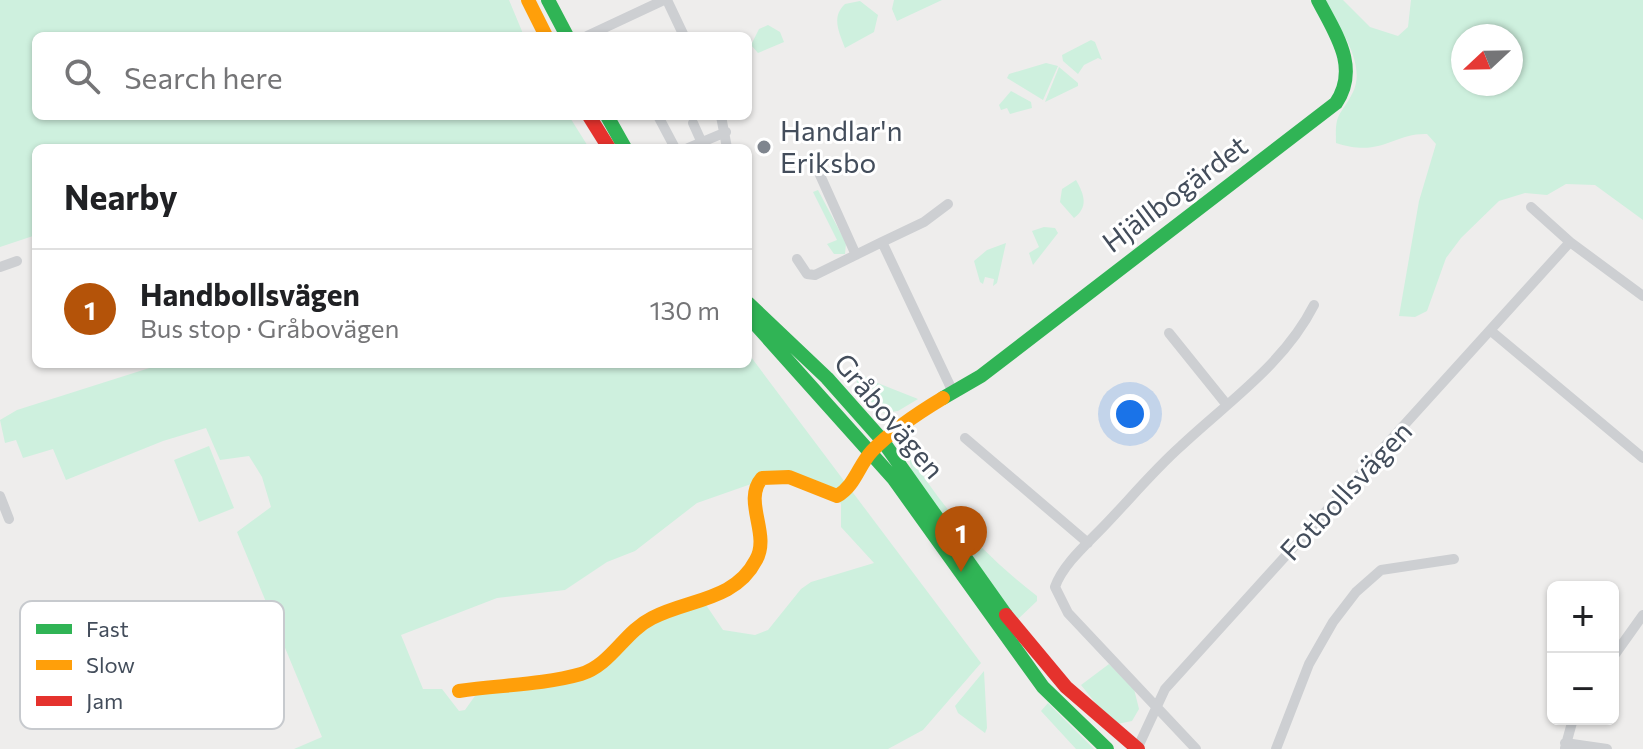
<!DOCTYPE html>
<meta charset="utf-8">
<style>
:root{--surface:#fff;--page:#f6f6f6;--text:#202124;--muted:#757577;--line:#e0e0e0;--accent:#b45309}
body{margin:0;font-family:Commissioner,sans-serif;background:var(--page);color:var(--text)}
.controls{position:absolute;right:24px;bottom:24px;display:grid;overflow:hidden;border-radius:12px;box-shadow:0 2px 6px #0004}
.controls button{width:72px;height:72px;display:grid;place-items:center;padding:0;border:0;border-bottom:2px solid var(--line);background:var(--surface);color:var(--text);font:40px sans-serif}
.compass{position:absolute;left:1451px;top:24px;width:72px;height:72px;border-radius:50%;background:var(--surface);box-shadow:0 2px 6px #0004;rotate:248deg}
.you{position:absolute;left:1130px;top:414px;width:28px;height:28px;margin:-20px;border:6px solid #fff;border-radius:50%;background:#1a73e8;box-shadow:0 0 0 12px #1a73e833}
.badge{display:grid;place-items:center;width:52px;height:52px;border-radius:50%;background:var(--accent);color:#fff;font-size:26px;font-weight:700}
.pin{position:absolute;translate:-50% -66px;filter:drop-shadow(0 2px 4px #0008)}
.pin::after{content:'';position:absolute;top:42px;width:28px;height:24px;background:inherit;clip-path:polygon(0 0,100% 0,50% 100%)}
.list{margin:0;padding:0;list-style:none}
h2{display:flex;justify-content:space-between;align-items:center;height:104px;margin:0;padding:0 32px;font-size:34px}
h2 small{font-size:26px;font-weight:400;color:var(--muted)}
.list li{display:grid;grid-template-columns:52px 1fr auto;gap:24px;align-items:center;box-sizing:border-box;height:120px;padding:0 32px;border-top:2px solid var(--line)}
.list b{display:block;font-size:30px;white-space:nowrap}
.list p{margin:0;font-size:26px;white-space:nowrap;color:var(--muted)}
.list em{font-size:26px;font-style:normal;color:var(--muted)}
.icon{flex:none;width:44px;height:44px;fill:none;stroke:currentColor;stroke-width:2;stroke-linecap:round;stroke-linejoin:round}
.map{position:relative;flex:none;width:1643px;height:749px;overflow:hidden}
.search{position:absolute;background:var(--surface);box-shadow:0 2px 6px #0004;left:32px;top:32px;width:720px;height:88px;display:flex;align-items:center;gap:20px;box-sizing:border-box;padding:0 28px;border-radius:12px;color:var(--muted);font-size:30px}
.panel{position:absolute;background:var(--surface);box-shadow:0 2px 6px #0004;left:32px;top:144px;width:720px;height:224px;border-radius:12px}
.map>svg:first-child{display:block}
.green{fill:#cef0de;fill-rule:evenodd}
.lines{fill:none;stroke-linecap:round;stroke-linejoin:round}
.street{stroke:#cdcfd2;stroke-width:10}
.fast{stroke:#30b455;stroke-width:14}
.slow{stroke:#ff9f0a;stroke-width:14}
.jam{stroke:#e5322d;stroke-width:14}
.poi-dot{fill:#7f858e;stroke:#fff;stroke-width:3}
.labels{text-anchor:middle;stroke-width:6;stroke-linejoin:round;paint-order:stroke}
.poi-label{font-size:28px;fill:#434d5b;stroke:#fff;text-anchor:start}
.street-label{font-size:28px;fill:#434d5b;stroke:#fff}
.key{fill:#fff;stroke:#c7cace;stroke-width:2}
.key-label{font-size:22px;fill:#434d5b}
</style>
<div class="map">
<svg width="1643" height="749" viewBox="0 0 1643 749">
<rect width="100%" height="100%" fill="#eeedec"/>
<path class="green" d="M0,0H509L524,36H36V116H569L589,148H36V235L0,247Z
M894,0H942L897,21L892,9Z
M1323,0H1343L1370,27L1398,36L1408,27L1411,0H1643V220L1595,185L1566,184L1547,195L1525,193L1499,201L1461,238L1446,258L1427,311L1415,317L1399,316L1419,201L1436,144L1427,134C1392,133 1382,158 1336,143C1335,110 1340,118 1353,92C1367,64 1338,24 1323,0ZM1463,36H1511V84H1463Z
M860,1L878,15L874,32L845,48C839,32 831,17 845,4Z
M768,25L780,32L784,42L758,53L751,45L759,29Z
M1091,40L1095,42L1102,60L1098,58L1084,65L1078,74L1063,61L1062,55Z
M1046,63L1058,66L1043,100L1007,78L1009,74Z
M1059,67L1078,83V86L1045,102Z
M1011,91L1031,102L1032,108L1010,114L1007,108L1001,110L999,105Z
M1076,180C1084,194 1089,207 1074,218L1060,202L1062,189Z
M818,190L846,243L845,254H834L827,244L837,240L813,192Z
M1044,227L1055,228L1058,233L1033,265L1029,253L1039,247L1032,231Z
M1006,243L997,283L993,286L994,279L985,277L983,284L980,282L974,261L987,250Z
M748,353L981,663L923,730L888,749H294L322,737L237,532L271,507L262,477L249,456L220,460L206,428L163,441L66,480L53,449L23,458L16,440L5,443L0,420L17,410L162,364H748ZM771,477L831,488L841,504V527L874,563L811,582L801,589L768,630L755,635L723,630L706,605L641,627L589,675L477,693L465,710L459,711L442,689H423L401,635L497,598L565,590L607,562L635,551L697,503Z
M854,369L870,380L918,399L898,411L884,413L859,391Z
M209,446L234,508L199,522L174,460Z
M909,454C945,512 983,554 1037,596V601L1017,620L911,471Z
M1109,664L1134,689L1139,709L1132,721L1117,724L1106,716L1081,685Z
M984,671L987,728L985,733L958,713L955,706Z
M1048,703L1094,749H1076L1041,711Z"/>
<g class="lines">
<path class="street" d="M667,0L684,36
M587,36L664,0
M658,116L675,148
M721,116L727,148
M693,123L702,143
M688,148L726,132
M820,175L856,255
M1531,207L1570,242L1643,296
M882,242L924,222L948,204
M797,259L807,274L815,275L882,242L952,390
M0,267L17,261
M1491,331L1643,458
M1169,333L1227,405
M965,438L1088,543
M0,496L9,519
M1613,657L1643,615
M1565,743L1607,749
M1565,748L1573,719
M1137,749L1165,689L1570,242
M1196,749L1068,613L1055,587C1063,564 1088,543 1105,525C1130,499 1154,470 1181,446C1229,401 1284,364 1314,305
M1276,749L1309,664L1333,622L1356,592L1381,570L1454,559"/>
<path class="fast" d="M548,0L567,36
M607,116L625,148
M748,303L827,378L882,440L1006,615
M748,316L893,478L1043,687L1107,749
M943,398L981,376L1336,103C1360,67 1335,33 1318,0"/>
<path class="slow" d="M528,0L546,36
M459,691C499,685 542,685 581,674C611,665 624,632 652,618C688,599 735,601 756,560C771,534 742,501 762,478L789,477L837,496C855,486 858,466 872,451C892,430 918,413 943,398"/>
<path class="jam" d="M589,116L609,148
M1006,615L1066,687L1138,749"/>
</g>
<circle class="poi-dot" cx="764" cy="147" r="8"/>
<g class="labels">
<g class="poi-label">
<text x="780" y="141">Handlar'n<tspan x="780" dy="32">Eriksbo</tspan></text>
</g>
<g class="street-label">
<text transform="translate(1175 194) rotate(-37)" y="10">Hjällbogärdet</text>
<text transform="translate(889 416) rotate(50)" y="10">Gråbovägen</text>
<text transform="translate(1346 491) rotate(-47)" y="10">Fotbollsvägen</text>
</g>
</g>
<rect x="20" y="601" width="264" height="128" rx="12" class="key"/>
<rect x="36" y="624" width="36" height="10" fill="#30b455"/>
<rect x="36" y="660" width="36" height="10" fill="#ff9f0a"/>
<rect x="36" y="696" width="36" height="10" fill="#e5322d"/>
<g class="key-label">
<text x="86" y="637">Fast</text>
<text x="86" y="673">Slow</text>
<text x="86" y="709">Jam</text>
</g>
</svg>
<div class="controls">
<button>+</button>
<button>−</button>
</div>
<svg class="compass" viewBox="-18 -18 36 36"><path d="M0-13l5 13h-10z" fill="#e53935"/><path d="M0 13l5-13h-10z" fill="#757577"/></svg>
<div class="you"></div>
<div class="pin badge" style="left:961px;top:572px">1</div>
<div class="search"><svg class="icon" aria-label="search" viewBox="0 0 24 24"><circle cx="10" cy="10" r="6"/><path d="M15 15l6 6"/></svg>Search here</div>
<section class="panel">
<h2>Nearby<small></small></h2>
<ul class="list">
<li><span class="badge">1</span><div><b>Handbollsvägen</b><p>Bus stop · Gråbovägen</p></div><em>130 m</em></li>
</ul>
</section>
</div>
